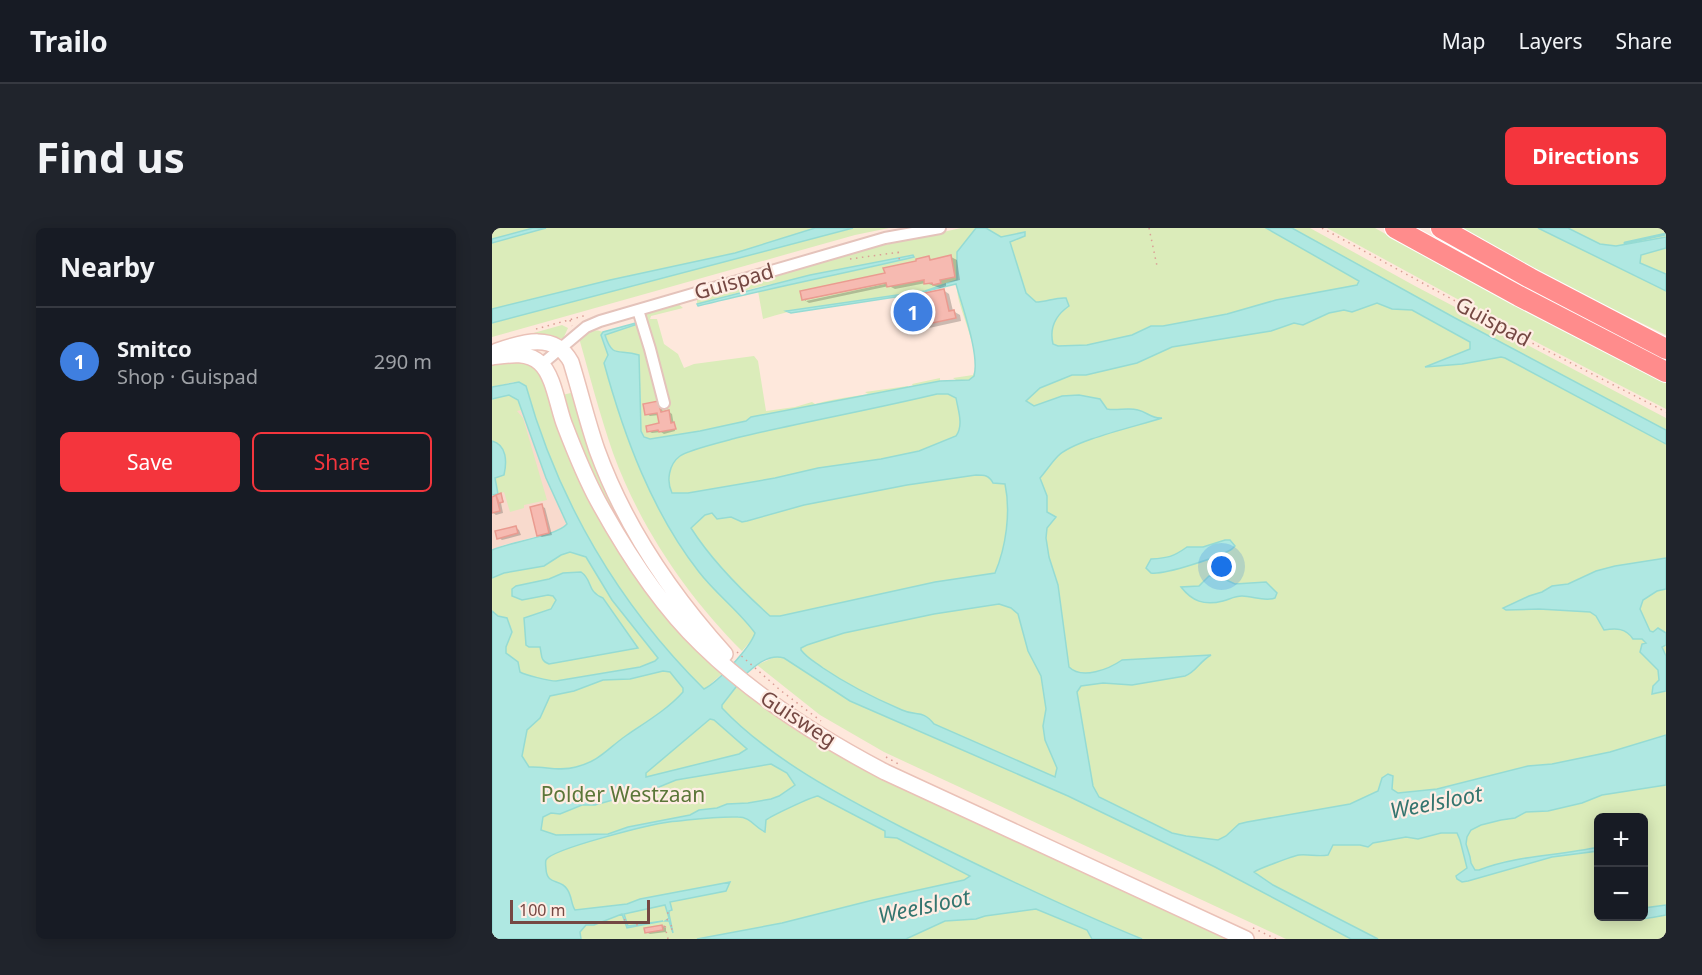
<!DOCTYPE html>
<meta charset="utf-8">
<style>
:root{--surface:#171b24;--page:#20242c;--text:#f1f3f6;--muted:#9ea1a6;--line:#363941;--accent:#f4353d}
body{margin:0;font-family:"Noto Sans",sans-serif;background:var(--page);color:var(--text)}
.controls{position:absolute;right:18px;bottom:18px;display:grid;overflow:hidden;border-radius:9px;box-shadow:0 3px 15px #0003}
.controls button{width:54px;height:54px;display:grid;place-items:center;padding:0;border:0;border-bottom:2px solid var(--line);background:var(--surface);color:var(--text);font:30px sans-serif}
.scale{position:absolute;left:18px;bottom:15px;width:140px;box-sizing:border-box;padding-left:6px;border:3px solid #754843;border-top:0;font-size:16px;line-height:21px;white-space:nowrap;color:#754843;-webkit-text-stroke:4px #ffede4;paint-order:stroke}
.you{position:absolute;left:730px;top:339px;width:21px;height:21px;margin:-15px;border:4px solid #fff;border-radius:50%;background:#1a73e8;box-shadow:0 0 0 9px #1a73e833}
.badge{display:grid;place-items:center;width:39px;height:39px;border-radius:50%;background:var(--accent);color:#fff;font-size:20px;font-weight:700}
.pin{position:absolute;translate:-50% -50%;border:3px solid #fff;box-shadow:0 2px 6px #0006}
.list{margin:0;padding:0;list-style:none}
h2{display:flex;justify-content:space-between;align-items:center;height:78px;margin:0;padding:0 24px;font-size:26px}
h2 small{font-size:20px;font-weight:400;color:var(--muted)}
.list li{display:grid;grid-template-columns:39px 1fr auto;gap:18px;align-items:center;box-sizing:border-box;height:108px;padding:0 24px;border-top:2px solid var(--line)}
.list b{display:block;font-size:22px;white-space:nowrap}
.list p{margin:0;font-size:20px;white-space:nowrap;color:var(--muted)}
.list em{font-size:20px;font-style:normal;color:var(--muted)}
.actions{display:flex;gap:12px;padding:18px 24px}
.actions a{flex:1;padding:14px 0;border:2px solid var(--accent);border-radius:9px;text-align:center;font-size:21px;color:var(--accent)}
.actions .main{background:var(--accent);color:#fff}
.map{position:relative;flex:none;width:1174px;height:711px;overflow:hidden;border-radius:9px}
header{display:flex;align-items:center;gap:36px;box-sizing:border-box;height:84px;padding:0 30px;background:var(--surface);border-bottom:2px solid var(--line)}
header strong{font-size:28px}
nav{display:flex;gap:33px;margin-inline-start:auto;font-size:21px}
.intro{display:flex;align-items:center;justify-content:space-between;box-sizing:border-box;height:144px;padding:0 36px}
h1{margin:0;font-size:42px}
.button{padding:15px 27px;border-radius:9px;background:var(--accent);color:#fff;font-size:21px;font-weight:700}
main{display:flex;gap:36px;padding:0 36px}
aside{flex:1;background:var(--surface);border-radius:9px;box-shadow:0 3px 15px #0003}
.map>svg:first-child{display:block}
.residential{fill:#f8dacd}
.green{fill:#dbecba;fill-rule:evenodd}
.water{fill:#afe8e2;stroke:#95dbd3;stroke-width:1.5;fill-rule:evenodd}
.shadow{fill:#0003;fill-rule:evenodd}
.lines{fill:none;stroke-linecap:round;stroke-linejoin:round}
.stream{stroke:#95dbd3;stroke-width:3}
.building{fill:#f6bab1;stroke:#ea9b90;stroke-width:1.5}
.street-casing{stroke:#e4c3bb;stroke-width:14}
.secondary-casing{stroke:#eac1b7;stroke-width:18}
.highway-casing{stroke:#fff;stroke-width:22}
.path{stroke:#da9e95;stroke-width:1.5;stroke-dasharray:1.5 4.5;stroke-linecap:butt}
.street{stroke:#fff;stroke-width:10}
.secondary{stroke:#fff;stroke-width:15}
.highway{stroke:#ff8c8c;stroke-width:20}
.labels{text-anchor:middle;stroke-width:4.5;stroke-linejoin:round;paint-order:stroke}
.street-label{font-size:21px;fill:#754843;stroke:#ffede4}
.park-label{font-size:21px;fill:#5b7638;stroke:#ffede4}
.water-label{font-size:22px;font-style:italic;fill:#34756f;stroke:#ffede4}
</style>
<header>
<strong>Trailo</strong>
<nav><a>Map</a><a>Layers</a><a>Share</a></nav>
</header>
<div class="intro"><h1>Find us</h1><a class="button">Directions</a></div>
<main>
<aside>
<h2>Nearby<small></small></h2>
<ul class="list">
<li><span class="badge" style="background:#3f7fe0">1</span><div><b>Smitco</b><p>Shop · Guispad</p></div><em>290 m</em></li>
</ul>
<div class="actions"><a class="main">Save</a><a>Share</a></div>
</aside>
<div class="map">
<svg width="1174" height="711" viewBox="0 0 1174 711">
<rect width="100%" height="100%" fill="#fee8dc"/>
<path class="residential" d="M30,182L54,250L75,296L74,299L65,303L12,317L0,322V185Z"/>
<path class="green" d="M0,0H41L0,11Z
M46,0H323L243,25L118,52L0,81V13Z
M361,0H397L363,7L0,109V95Z
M469,0H818L923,58L1174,190V711H794L392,524L328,487L265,437L285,428L263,408L250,423C195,368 148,299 121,225C108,187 98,149 87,110C94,104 103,100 111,104L109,107L116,127L112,135L133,203L152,209L149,203L147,127C126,124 120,128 113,106L148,94L151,85L184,74L191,80L159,88L158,91H165L172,116L186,126L192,140L202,136L262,128L266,133L274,183L303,179L320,174L323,176C349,169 375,167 401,162L376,166L373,164L416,158V160L434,155L421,158L420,156L448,150V153L442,154L464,152L461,150L481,147C491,126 466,83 465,61C465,58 465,55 465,52C404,78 334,70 271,91L266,63L389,37L270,58L205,76V69L348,27ZM1106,590H1152V688H1106Z
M835,0H883L961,44L1174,155V181L1048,116Z
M967,0H1046L1174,63V107L1104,73Z
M1076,0H1174V9L1124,18L1108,16Z
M1174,20V46L1148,35L1149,27Z
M70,97L76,100L71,111L56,107L38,106Z
M21,130L47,140L99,271L231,445L214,460L233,474L245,457L398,552L736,711H0V322L45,313L73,299L91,300C66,256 48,207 34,158L22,154L0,159V134Z
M83,164L169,356L150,336L110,268L66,168Z
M17,167C25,171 28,173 30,182L25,183L31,190L55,272L32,277V280L18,284L12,264L6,266L2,255L4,248L12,247C16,233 14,219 0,213V171Z"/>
<path class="water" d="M41,0H54L0,15V11Z
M323,0H361L0,95V81L118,52L243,25Z
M484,0H494L509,9L533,4V8L518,14L534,65L544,74C554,74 564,69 574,70L577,78C564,87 557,99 561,116L566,118L595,117L640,107L659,98H671L735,86L784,72L865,57L867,53L774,0H800L963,90L1174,202V216L1013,130L1009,129L970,136L933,139L978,121V114L920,82L900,81L885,75L860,84L852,82L837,85L811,97L802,95L779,103L680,119L645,135L594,147H580L548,160L534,173L542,178L570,168L587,167L608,171L615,181C625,183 636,179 646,182C655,184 660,191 670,190C646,198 582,212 566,228C560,234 554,243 548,250L555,268V284L564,289L555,300L554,310L557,329L566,357L577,439C590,452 617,441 630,432L719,427C707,434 704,444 693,448L640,457L611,455L589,458L585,464L601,558L607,569L680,605L694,608L726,612L734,608L747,596L755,594L858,576L886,563L890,550L896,546L901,548L900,561L906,565L945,561L1036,538L1060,536L1118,524L1174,507V557L1110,567L1090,575L1056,583L1034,584L1023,590L1009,592L989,597L979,602L975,609L974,616L978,629L979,635L983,642H987C1025,627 1067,628 1106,619V623L1060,629L976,653L970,654L965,651L964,648L975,640L968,612L965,605H949L926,611L914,609L881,615L876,619L868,617H841L836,627C826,629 817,626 807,627C801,628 766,641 762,644L781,657L886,711H859L723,639L576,568L358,473L292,430C273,424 256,445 243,456L244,459L230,477V480C278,531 351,569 413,601C491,640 569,678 650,711H600L595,702L544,681L493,688L484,691L453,693L414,711H205L290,695L381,672L472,652L478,648L405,610L393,609V603L326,568C319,569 279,588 274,592L273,604C262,599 259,589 246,589C223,588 199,592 177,594C160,596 59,621 54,632C53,635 54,639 54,641C55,658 68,650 75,661C80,668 79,676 83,682L135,676L148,671L238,654L234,663L178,674L180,682L177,683V686L181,705L177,693H173L177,690L173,677L132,686L136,698L171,693L135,700L130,686L102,697H94L88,704L89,711H0V383L6,388L15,390L20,404L14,419V425L26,434L28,444C33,447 57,453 64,453L148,439L163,433L166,430L120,372L94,329L78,324L69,327L52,338L12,345L0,350V322C17,314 65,308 75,296L54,250L26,172L17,167L0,171V159L27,154L34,158C66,273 127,377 212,461C226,454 258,420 263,405C247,383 224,366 207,344C160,284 132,208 112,135L116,127L109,107L111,104L144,95L143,97L113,107C121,132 127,120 147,127L149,203L152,209L158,211L208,203L254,193L259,189L448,153L477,152L482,148C488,127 470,78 464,56L423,66L299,85L294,83L433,63L465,52V24ZM445,166H456L464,170C466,182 472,197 464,208L427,223L389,231L326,240L283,250L196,265H180C174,253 177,236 188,228C195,222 234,213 244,210C311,194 378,182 445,166ZM484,247C492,247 497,247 501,255L513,256C519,284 514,319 503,345L443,354L288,388H278C249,362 220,333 199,300L213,287L220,285L225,291L239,289L250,294L255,293L312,277L415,257ZM507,376L519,380L526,386L536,423L549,448L554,481L551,498L553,512L565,540L563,549L442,496C430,481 425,489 410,482C382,470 356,457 331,440C323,434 315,430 309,422V420L315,417L352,405L442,386ZM171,443L178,444L191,460V464C176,481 154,494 135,507C116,520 108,533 84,539C67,544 53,538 37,539L30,528L35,502L48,490L58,468L82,463L111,452L138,451ZM218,491L222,492L255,521L247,526L154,549V545ZM279,536L295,545L303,557L287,568L279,571L256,575L235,576L225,580L207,582L198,587L136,599L116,606L64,607L49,602L51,589L59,585L68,586L90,577H103L167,559L184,552Z
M1046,0H1076L1108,16L1124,18L1174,9V20L1149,27L1148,35L1174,46V63Z
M421,27L422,29C350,46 278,60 206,78L205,76L318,47Z
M0,213C15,217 15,234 12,247L3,250L6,266L0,267Z
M733,312H738L743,318L740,321C727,329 673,347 659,345L654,340L659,331C676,330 681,329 695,319H711Z
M1174,330V361L1165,363L1151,372L1148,381L1158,403L1161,404L1166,400L1174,405V417L1170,419L1174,428V463L1160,466L1161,458L1167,452L1166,442L1148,424L1150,416L1154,415L1150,411H1141C1134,400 1124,400 1112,402L1104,388L1098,384L1047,381L1014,382L1011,380L1037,368L1050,364L1060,358L1076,356L1104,343L1123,338Z
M89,344C101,352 94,363 111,370L146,420L57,436C48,433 50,427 48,419H37L34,417L32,390L59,381L64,372L61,368L56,367L30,372L20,368V361L24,358L57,351L71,345Z
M717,348L730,350L743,356L774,354L785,365L783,370C773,374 761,368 750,368C743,368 738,371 731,373C712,378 700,373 689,359L707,358Z
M1174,677V687C1150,692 1130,694 1107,691L1112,688H1152V680Z"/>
<path class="shadow" d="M459,29L465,32L468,52L454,55V58L448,60L434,55L403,61L397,58L317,75L311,71L310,65L394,46L393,41L426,34V32L437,30L441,32ZM401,52L402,54L314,73V70Z
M451,62L457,66L461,83L468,87L469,93L419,104L413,100L426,76Z
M166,174L169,176L171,185L177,184L180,186L183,203L172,206L169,204L160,205L156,203L169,196L167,187L158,188L155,186Z
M9,267L12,274L9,275L11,285L4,287L0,284V270L4,269L7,271Z
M49,278L53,280L60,307L50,309L46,307Z
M23,299L27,302L29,307L10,312L7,310Z
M170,698L174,700V704L158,706L154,704Z"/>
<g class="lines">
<path class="stream" d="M1133,15L1174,6"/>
</g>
<path class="building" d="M459,27L463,49L448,52L449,55L441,57L440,55L432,56V52L395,59L394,55L310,72L308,63L393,45L391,40L424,33V31L437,28L438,32Z
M452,61L457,83L462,82L464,90L412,101L407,78L424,75L423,67Z
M166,173L169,184L177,182L179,195L182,194L184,201L167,204L166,202L155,204L154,198L167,195L165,185L153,187L151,176Z
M9,265L11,274L7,275L4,267Z
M4,267L8,283L0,285V269Z
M50,276L57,305L45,308L38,279Z
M24,298L26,305L5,311L3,303Z
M170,697L171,702L153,705L152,700Z"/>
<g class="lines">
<g class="street-casing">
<path id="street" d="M146,82L158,121L172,175
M50,136L94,99L108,93L393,10L448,0"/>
</g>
<g class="secondary-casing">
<path id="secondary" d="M5,123C31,114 63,104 79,134C88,163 95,193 105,222C133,299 178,365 233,426
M0,129C16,127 35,123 48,135C62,147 66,181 73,198C83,224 93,249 106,273C134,324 168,377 210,417C263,469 328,510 393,544L754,711"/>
</g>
<g class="highway-casing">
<path id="highway" d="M903,0L1027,68L1174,144
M949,0L1038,50L1174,121"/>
</g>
<path class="path" d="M657,0L665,38
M830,0L1040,115L1174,184
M406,24L408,35
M358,31L408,24
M78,92L80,98
M44,101L95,87
M245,424L288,462L329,493
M394,529L408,537
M175,685H177
M175,691L176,693
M132,692L134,691
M145,696V699
M172,699V693
M761,700L784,711
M179,701H181
M176,711L173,699L183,697"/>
<use href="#street" class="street"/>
<use href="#secondary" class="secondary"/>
<use href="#highway" class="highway"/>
</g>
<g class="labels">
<g class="street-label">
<text transform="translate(242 54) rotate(-16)" y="7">Guispad</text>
<text transform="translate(1001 94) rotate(28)" y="7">Guispad</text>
<text transform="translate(306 491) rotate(33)" y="7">Guisweg</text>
</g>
<g class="park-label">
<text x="131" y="574">Polder Westzaan</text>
</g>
<g class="water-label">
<text transform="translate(944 574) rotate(-11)" y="8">Weelsloot</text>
<text transform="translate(432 678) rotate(-12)" y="8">Weelsloot</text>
</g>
</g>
</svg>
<div class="controls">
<button>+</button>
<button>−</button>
</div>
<div class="scale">100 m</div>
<div class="you"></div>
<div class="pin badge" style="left:421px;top:84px;background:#3f7fe0">1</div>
</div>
</main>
